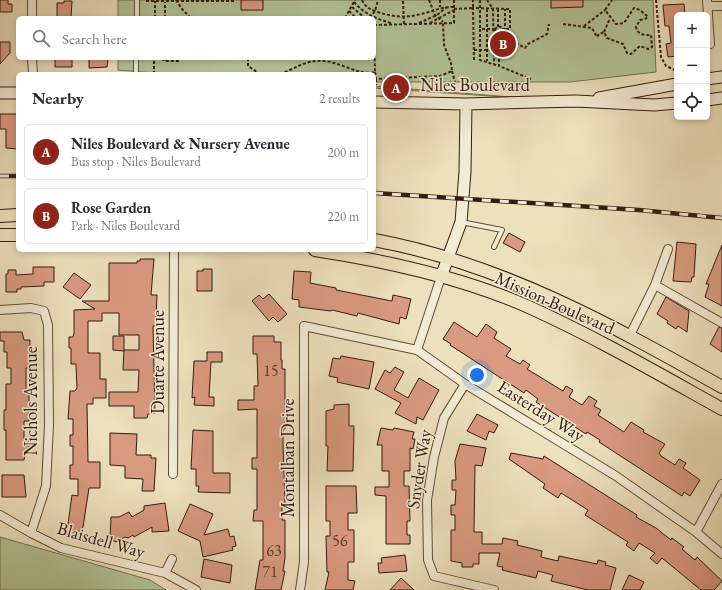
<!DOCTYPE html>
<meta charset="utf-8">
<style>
:root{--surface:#fff;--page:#f7f7f7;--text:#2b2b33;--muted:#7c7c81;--line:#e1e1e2;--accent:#8f2418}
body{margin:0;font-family:"EB Garamond",serif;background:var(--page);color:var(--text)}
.controls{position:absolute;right:12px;top:12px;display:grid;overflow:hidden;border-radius:6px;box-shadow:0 2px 6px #0003}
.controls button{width:36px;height:36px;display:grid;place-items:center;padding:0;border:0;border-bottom:1px solid var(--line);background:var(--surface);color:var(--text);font:20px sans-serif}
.you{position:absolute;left:477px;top:375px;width:14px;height:14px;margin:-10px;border:3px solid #fff;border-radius:50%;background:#1a73e8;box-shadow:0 0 0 6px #1a73e833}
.badge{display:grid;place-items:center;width:26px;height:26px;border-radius:50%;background:var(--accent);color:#fff;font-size:13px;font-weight:700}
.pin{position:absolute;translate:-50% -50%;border:2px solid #fff;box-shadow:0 1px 4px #0006}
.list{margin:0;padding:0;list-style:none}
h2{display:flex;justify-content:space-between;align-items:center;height:52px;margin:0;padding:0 16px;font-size:17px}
h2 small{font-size:13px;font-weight:400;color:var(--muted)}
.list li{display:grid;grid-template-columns:26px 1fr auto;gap:12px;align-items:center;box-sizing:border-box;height:56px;margin:0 8px 8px;padding:0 8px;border:1px solid var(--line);border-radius:6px}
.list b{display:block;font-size:15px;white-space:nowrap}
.list p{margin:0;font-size:13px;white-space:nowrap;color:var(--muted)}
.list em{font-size:13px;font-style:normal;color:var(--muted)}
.icon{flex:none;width:22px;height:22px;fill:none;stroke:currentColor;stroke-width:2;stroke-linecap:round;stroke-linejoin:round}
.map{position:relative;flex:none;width:722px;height:590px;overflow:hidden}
.search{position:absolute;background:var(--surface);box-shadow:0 2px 6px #0003;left:16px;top:16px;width:360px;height:44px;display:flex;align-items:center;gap:10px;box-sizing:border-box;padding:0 14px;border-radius:6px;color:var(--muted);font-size:15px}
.panel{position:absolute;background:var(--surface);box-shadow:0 2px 6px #0003;left:16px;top:72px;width:360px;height:180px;border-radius:6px}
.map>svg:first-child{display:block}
.green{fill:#b2c396;stroke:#726f52}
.building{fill:#da9981;stroke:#331b0e}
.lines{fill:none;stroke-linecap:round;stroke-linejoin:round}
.lane-casing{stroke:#624c3a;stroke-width:6}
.street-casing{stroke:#624c3a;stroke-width:10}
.secondary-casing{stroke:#331b0e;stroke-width:13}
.primary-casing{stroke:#331b0e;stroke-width:14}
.path{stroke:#331b0e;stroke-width:2;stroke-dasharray:3 2;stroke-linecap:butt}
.lane{stroke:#f3ebd4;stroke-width:4}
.street{stroke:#f3ebd4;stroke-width:8}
.secondary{stroke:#f3ebd4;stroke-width:11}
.primary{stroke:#ede0bd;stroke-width:12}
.rail-casing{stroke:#331b0e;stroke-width:4.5}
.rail{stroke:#f3ebd4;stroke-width:3;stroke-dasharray:9;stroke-linecap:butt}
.labels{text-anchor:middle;stroke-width:3;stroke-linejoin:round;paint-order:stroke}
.number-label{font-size:16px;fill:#5d3a2b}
.street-label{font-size:18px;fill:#331b0e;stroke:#f3ebd4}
</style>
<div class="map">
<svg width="722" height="590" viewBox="0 0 722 590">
<rect width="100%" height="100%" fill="#ede0bd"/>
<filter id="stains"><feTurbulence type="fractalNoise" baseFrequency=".005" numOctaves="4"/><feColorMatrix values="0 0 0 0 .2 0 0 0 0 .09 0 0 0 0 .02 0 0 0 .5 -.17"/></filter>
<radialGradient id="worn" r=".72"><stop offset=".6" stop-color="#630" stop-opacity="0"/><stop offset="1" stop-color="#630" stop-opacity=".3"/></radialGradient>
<path class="green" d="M118,0H653L656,72L570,82H374V74H166L118,70V58H374V18H118Z
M374,86L548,100L374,88Z
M0,537L150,580L166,590H0Z"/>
<path class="building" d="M0,0H8V4H12V12H0Z
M241,0H263V10H241Z
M551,0H583V7L551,8Z
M64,1H72L71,18H57V3H64Z
M684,4L685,15H677V56L668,57L666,44L671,43L669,26H665L663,5Z
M0,42H10V53L0,64Z
M55,58H71L72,59V67H55Z
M89,58H108L107,67L89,68Z
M0,114H18V149L6,148V129H0Z
M509,233L525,242L520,252L503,243Z
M677,242L696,244L694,277H692L691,282L673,281Z
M722,245V306L705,297L709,284H706Z
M140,259H154L151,295H157L156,317H158L157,326H153L155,413L148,414L147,418H134V406H109V392H138L139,370H123L124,350H139V335H119V313H102V321H88V353H100V379H106V398H93V404H87L88,462H100V488H89L83,527L80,531L74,532L70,529L68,524L72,495L78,496V479H70V465H73V446H70V435H73V419H68L70,391H75L77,388L76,366V364H71V348H69V337H73L74,333V310L95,309L82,301H109V263H137V261H140Z
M33,267H54V282H44V286L21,287V289H17V292H6V274H8V270H16V275L33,274Z
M203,269H212V291H197V271H203Z
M294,271L311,272L310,283L336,288V290L392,301L393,295L411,299L406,319L400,317L399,324L358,313L357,316L332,310L331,311L299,307V300L292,299Z
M74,273L91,285L80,299L63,287Z
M269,294L287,314L278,322L273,317L269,321L252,301L259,295L263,299Z
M666,297L689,311L687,332L678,326L676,329L667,323L668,321L657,314Z
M454,322L477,337L486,324L497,332L494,338L511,349L506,356L520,364L523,360L530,365L527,369L563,391L566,386L573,390L569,397L582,405L589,396L597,401L594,406L601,410L598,415L624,432L631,422L644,430L643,432L665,444L659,453L661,456L675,465L679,459L686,463L683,468L700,480L690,496L684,492L682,496L599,442L600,440L587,432L586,434L536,402L538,399L526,390L524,393L450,345L451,344L443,339Z
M719,327L722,328V352L710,344Z
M0,332H22L24,340H30L29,368H26V394H29V421H24V439H29V450H26L24,460H6V430H4V410H6V384H11V368H7V352H4V341H0Z
M113,336H124V351L113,350Z
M253,336H274V342H281V360H282V369H285V429H283V444L285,504H282V520H285V558L283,571H285L281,590H255L260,560H263V521H253L254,510H257V469H252V458H257V409L238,410V400H254V386H258L257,354H253Z
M207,352H222V362H211L209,397H214V406L194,405L195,397L192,398L194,361H207Z
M341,356L374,362L369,389L337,382L338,378L329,376L333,358L340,359Z
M395,367L404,372L394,390L408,398L419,378L439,390L423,420L417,417L416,424L395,413L401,403L375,389L385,370L390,373Z
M349,404V426H354L353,471H327L328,446H326V411L334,409V405Z
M477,414L498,425L494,433L489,431L486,440L467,431Z
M381,428L393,430L394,428L414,432L412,439H415L413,449L410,448V471H404V486H409L410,521H407V535H410V544H386V496L375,495V487H389V471H382V445H377Z
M193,430L213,431V473H230V493L198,492L199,486H196V469H191Z
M110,433L137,434L136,455H151V458H156L154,491H142L143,479L125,478V466L110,465Z
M460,444L486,448L482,466L475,465L474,532H482V544H502L503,538L518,541L517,545L542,551L541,557L558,561L559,556L597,564L598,560L606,562L605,565L616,568L610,590H588L551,581L553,575L538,571L536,578L502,570L503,567L497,566L500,553H479V564H473V567H462V563L451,561V530H455V515H451V505H455L456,490H452V480H456L455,461Z
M511,453L543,459L544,456L637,515L636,517L656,528L671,540L672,538L684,547L682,549L695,560L697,557L722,581L714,590H701L662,558L657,564L650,558L655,553L639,543L634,551L626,545L628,542L585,515L588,510L561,493L558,498L543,488L545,484L509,459Z
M2,475H24L26,497H2Z
M326,486H356L357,513H348V530H354V562H348V580L355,581L353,590H325L329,572H327L326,536H330V521H326Z
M165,503L169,531L152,532V527L134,537L133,535L128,538L125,537L116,542L110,539L111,517H119L129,512L132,517L144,510V506Z
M190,504L213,514L204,535L228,529L230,537L234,536L236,546L232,547L233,550L203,557L200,541L178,531Z
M405,555L407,571L379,573L378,563H382L381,558Z
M204,559L232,565L230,583L201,577Z
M629,575L644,582L640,590H622Z
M401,578L414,590H390Z"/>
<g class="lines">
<g class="lane-casing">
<path id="lane" d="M137,18V0
M136,74V58
M461,222L502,230L494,247"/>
</g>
<g class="street-casing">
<path id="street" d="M32,0V18
M707,0L710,44
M708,6H722
M32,58L33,74
M655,285L722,323
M0,310L31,308L44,311L48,325L49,425L46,486L31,533
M630,335L655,285L668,249
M417,350L441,277
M465,384L444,418L434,457L427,500L428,560L434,576L494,590
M173,474L174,250
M0,515L31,533L61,548L165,573L196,590
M696,532L722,484
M165,573L172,559
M300,590L304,562V326L417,350L465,384L616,476L696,532L722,554"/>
</g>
<g class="secondary-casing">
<path id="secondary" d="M707,79L722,77
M0,93H18
M599,98L677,84
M707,100L722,98
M374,102L466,104L576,101L654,105L677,103
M441,277L461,222L465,172L466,104"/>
</g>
<g class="primary-casing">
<path id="primary" d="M0,216L18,215
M0,235H18
M374,240C500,263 612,325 722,387
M315,250C387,261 465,278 531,308C597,338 659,374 722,409"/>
</g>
<path class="path" d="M176,0L182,9L191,18
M362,0C365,7 371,10 378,12C392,17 407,18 421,14C435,11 439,7 454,7
M429,0L435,15L443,22
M440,0V7
M480,0V29
M487,0L493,9L494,64
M656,0L661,57L666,66L677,71
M146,1H234
M403,1L404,24
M354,2C364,14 377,19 391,23
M352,7L365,18
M454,9L473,8V0
M487,9V61
M498,9V27
M349,11L356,18
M155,18V1
M165,18V2
M345,18L355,0
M370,18L375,11L378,0
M419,23L437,15L447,7
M430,23L454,10
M563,24L592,28L597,37L599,34L604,32L607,38L623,44L627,53L631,54L640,46L648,49L652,47L651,35C644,35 638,35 636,27L640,20L645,19L648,17L640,10L634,8L624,23L616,24L605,10L612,0
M374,25L454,23V0
M584,26L605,10
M495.5 30a3.5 3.5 0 1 1 7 0a3.5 3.5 0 1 1-7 0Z
M495,29H480V60L499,66
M604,32L610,18
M499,34V66L531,79
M505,45L511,46L513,41L525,48L528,44L547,34L549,24
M474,50H505V9
M163,58L164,61H180
M248,58V66L260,74
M474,60L473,8L510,9V29H502
M452,71L456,86
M375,72L376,79L440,76L452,71L451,63L444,45L443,23
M154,74V58
M280,74C295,69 307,59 324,61C341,62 358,76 375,72L374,25
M376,79V85"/>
<use href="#lane" class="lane"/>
<use href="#street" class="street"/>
<use href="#secondary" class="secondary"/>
<use href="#primary" class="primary"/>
<g class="rail-casing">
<path id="rail" d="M0,176H18
M374,193L639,210L722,218"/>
</g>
<use href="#rail" class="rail"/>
</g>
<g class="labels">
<g class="number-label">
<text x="271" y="376">15</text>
<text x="340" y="546">56</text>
<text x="274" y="556">63</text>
<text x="270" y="577">71</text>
</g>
<g class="street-label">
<text x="475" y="91">Niles Boulevard</text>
<text transform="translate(555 303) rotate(24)" y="6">Mission Boulevard</text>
<text transform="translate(158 362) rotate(-90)" y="6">Duarte Avenue</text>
<text transform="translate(31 401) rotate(-90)" y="6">Nichols Avenue</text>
<text transform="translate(541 411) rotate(32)" y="6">Easterday Way</text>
<text transform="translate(288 458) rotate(-90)" y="6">Montalban Drive</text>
<text transform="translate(419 469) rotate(-81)" y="6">Snyder Way</text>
<text transform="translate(101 540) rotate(16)" y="6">Blaisdell Way</text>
</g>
</g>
<rect width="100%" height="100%" filter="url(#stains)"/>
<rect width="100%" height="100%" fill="url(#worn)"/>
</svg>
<div class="controls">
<button>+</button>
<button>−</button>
<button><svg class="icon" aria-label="locate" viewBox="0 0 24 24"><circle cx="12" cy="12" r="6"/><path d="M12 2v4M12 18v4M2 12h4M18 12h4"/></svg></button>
</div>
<div class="you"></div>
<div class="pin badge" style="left:396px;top:88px">A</div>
<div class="pin badge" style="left:503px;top:44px">B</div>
<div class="search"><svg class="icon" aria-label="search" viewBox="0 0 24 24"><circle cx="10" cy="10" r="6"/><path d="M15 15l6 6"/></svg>Search here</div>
<section class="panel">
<h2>Nearby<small>2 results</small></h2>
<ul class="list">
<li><span class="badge">A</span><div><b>Niles Boulevard &amp; Nursery Avenue</b><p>Bus stop · Niles Boulevard</p></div><em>200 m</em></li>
<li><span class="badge">B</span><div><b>Rose Garden</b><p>Park · Niles Boulevard</p></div><em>220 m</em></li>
</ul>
</section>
</div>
